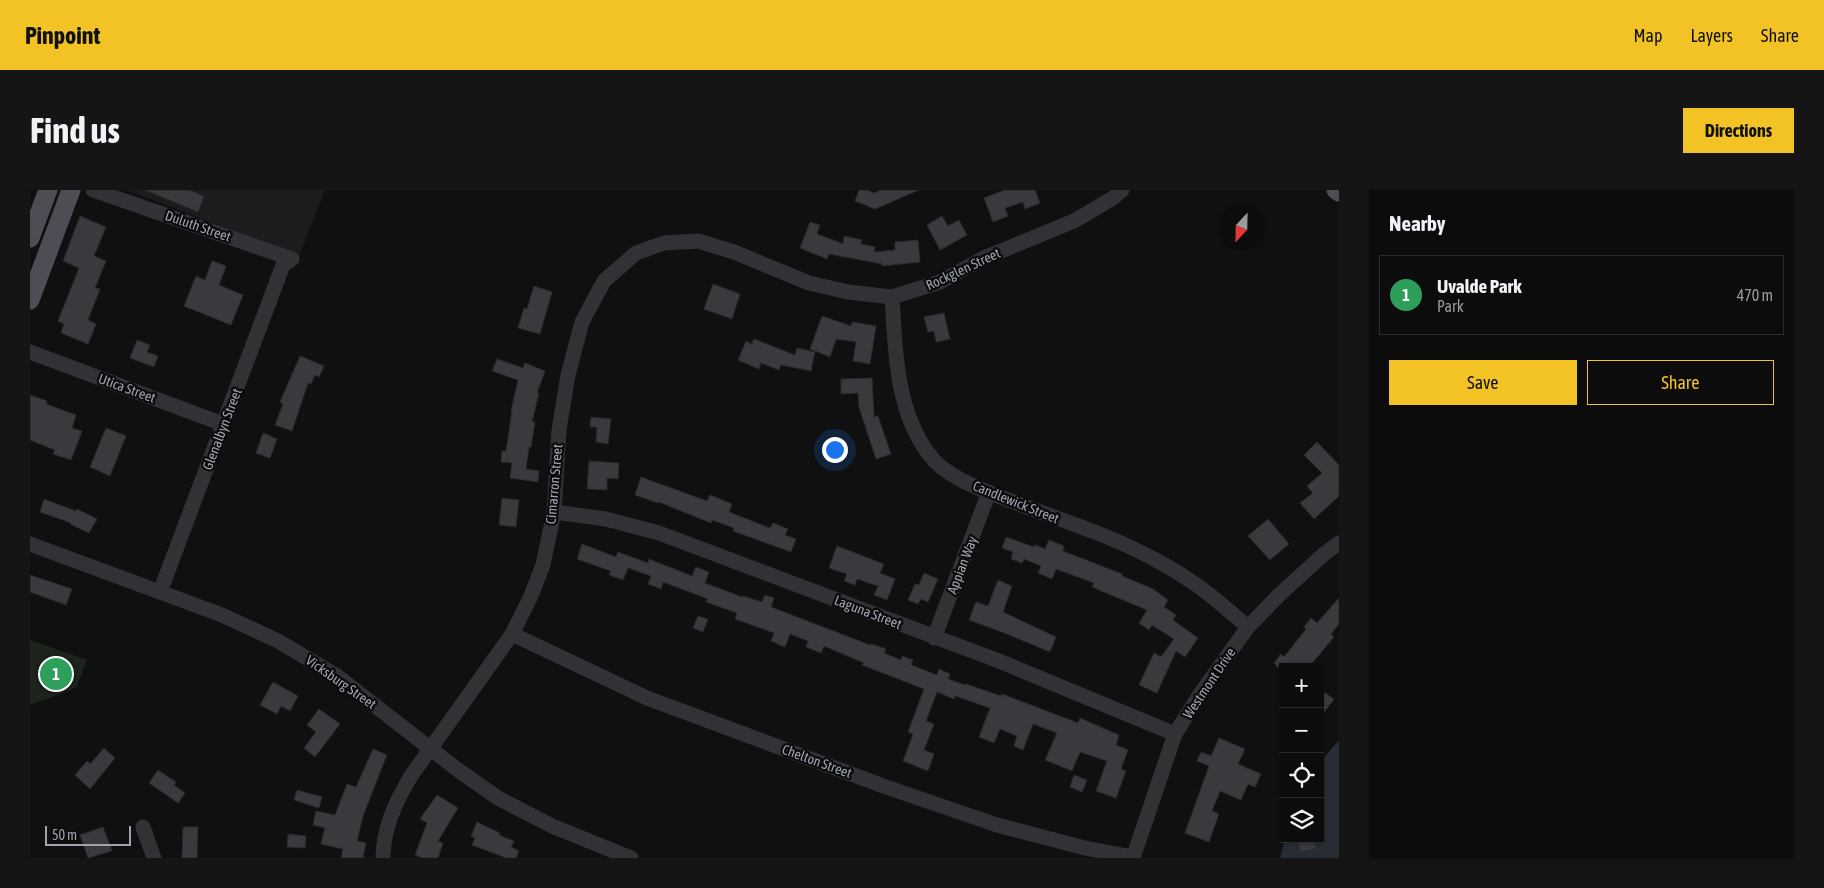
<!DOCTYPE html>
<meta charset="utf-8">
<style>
:root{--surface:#0c0c0d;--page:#151516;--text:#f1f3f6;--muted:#9a9b9d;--line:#2c2c2e;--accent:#f3c326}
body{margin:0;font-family:"Asap Condensed",sans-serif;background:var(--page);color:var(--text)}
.controls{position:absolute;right:15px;bottom:15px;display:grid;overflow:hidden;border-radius:0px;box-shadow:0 1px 4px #0004}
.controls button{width:45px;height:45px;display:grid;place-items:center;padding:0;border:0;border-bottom:1px solid var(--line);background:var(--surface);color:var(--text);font:25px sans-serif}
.compass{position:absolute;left:1189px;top:15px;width:45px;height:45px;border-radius:50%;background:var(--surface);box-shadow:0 1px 4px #0004;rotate:202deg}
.scale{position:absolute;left:15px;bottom:12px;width:86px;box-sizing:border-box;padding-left:5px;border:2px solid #a0a4b2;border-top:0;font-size:14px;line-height:18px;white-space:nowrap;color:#a0a4b2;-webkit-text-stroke:4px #0b0b0c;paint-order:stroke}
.you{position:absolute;left:804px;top:259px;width:18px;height:18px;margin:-12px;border:4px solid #fff;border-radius:50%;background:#1a73e8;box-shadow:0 0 0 8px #1a73e833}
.badge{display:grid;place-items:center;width:32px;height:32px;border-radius:50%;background:var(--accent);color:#fff;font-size:16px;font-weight:700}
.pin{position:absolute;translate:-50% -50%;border:2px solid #fff;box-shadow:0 1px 5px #0006}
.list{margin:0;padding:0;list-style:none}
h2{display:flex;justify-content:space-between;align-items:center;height:65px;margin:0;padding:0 20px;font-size:21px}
h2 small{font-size:16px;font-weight:400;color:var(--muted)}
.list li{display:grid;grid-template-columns:32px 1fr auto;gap:15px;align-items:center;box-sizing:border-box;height:80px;margin:0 10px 10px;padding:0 10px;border:1px solid var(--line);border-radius:0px}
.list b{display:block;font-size:19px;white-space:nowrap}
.list p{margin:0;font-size:16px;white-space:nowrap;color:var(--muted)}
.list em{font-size:16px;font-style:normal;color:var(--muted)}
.actions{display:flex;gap:10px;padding:15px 20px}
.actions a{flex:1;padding:11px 0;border:1px solid var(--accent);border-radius:0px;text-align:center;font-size:18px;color:var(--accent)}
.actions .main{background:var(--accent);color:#111}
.icon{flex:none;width:28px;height:28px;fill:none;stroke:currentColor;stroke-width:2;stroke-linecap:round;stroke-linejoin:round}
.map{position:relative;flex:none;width:1309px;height:668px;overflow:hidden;border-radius:0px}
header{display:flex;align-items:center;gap:30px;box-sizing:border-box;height:70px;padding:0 25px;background:var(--accent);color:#111}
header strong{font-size:24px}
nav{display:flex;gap:28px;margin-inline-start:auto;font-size:18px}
.intro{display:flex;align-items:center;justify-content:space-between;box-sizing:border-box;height:120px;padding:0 30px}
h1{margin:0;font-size:35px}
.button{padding:12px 22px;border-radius:0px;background:var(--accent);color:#111;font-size:18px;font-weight:700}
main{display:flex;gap:30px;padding:0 30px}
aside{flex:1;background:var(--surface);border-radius:0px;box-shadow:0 1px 4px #0004}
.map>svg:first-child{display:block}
.built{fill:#1c1c1e}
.green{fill:#1c241d}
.water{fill:#262d34}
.building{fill:#3a3a3e;stroke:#2a2a2d}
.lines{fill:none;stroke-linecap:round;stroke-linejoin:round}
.minor{stroke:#313136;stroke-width:15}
.major{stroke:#4d4e55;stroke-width:19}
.labels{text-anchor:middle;stroke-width:4.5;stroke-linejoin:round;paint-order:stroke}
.street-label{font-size:14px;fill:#a0a4b2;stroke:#0b0b0c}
</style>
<header>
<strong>Pinpoint</strong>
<nav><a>Map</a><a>Layers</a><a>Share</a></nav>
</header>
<div class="intro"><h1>Find us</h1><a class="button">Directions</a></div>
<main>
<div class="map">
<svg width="1309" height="668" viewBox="0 0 1309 668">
<rect width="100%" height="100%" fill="#101011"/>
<path class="built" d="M97,0H295L269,66Z"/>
<path class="green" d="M0,450L57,470L46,498L0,515Z"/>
<path class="water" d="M1309,550V668H1250L1255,649H1290V572Z"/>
<path class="building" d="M115,0H159L174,6L168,22Z
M829,0H837L844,3L851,0H889L845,19L825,11Z
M975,0H1005L1010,13L995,19L993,12L975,18L978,26L963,32L954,8Z
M50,26L76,37L64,66L76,71L65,98L70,99L58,130L66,134L58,154L31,143L34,134L28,131L49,78L33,71Z
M912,26L918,36L929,30L937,45L910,60L897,35Z
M780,32L790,35L787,44L813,54L814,46L832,50L831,54L845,57L844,62L865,60V52L888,50L890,72L852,76V74L799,64L797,69L770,58Z
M182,71L196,76L189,95L213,105L201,135L154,116L166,86L175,90Z
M683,94L710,104L702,129L674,119Z
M504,96L522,102L510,144L488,138L494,118L497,119Z
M914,123L920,149L906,152L904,141L898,142L894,127Z
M792,126L821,136L822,132L846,136L840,174L823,171L826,152L806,149L800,167L780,159Z
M724,149L765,165L767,158L785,162L781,181L751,175L749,180L731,173L729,179L708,170L716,151L722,154Z
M107,150L120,155L117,162L128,166L124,177L100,168Z
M270,166L294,176L289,187L285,185L281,194L278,193L262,241L245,235L253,214L250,212Z
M467,169L493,178L495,173L515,181L507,203H509L502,232H505L501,257H499L496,279L509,281L508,292L480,288L482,273L471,272L472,261H476L482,221H481L488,190L462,181Z
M842,188L844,227L848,226L861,264L846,269L829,217L828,203L811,204V189Z
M0,205L17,211L16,214L46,225L42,238L52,241L41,270L23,264L25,260L0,250Z
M561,227L581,229L578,254L566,252L567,237H560Z
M76,238L96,246L80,286L60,277Z
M233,243L247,249L240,268L226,263Z
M1287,252L1309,275V306L1284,329L1270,313L1283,303L1277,296L1292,283L1274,265Z
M559,271L589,273L588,289L577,288V300L557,299Z
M611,287L677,311L680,305L702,314L699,322L740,338L743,333L758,339L755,345L766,349L761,362L703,341L704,338L682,330L681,333L629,312L628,313L605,305Z
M472,308L489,310L486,337L469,335Z
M14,309L46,321L47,319L67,329L59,343L40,334L41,333L10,322Z
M1238,329L1259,354L1240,370L1218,346Z
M976,347L1004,357L1005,355L1015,359L1019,350L1034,356L1033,361L1092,384V386L1123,399L1138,410L1134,417L1146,425L1143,430L1168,448L1155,467L1146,461L1127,503L1109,495L1124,463L1131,467L1144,449L1122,435L1119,440L1109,433L1117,420L1062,397L1064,393L1026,379L1022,389L1008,383L1011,376L994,369L992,373L981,369L983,362L972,358Z
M552,354L586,367L588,362L618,373L619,369L662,386L666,377L679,382L675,393L712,407L713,406L732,412L735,405L744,408L741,417L840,455L841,454L856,459L854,463L871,470L872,466L883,470L881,475L907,485L909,479L920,484L918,489L935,495L936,494L971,506L972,504L1048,533L1050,528L1089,545L1086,555L1098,560L1091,579L1096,581L1086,608L1066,601L1077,571L1050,562L1042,581L1015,570L1027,543L1003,534L993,560L984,556L987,546L970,539L964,553L949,547L960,518L925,506L924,509L907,502L896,531L904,534L894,560L904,564L898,581L873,571L883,544L878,542L894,499L832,475L834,473L794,456L791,463L776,457L778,451L760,444L755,457L741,451L744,443L705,429L707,423L676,412L678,409L633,392L631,399L618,394L621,386L598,378L593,390L579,385L581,381L547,369Z
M807,356L854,374L850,383L865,389L857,410L844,405L848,396L827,389L825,395L814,391L817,384L799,378Z
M894,383L908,389L898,412L891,409L888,414L878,410L885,394L889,395Z
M0,385L42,399L36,415L0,402Z
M968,390L982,396L973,422L1026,447L1020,462L972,442L939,430L946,412L958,416Z
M1309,408V434L1301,444L1304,447L1279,477H1246L1247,476L1244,473L1251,464L1254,467L1276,439L1274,437L1281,428L1287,433Z
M668,426L678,429L673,442L663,438Z
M243,492L268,506L260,521L251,516L247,524L230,515Z
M1294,502L1304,509L1290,528V508Z
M289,519L310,534L285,567L274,558L286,542L277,535Z
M1189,548L1215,559L1208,574L1231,584L1225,597L1218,594L1211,610L1190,601L1182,621L1189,624L1179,652L1155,643L1179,576L1167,571L1171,562L1181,566Z
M74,558L85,568L60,599L45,585L57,571L60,574Z
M343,559L357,565L333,626L327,651L336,653L333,668H311L313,659L291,654L295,638L283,635L286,621L305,625L317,594L326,597Z
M128,580L146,592L144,595L155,603L148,613L119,593Z
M1044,585L1057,590L1052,602L1040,597Z
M267,600L292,607L289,618L264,610Z
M407,605L428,618L408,651L413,653L408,668H392L385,665L397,633L390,629Z
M447,632L470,643L469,645L484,651L481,657L489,661L486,668H476L442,655L445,648L441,646Z
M73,637L82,661L58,668L50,645Z
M153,637H168L167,668H152Z
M258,644L276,646L275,658L257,657Z
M1268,649H1285L1287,659L1270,662Z"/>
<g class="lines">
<path class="minor" d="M63,0L262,69L253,75L130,402
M862,107C865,159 866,220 898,263C916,289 958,302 986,313C1020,326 1055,337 1089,352C1112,362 1144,379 1165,394C1183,406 1200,422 1218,437
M0,162L193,234
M524,322L576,329L629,343L969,471L1145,544
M0,354L192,425L248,451L307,486L428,580L468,608L522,636L601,668
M482,444L617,508L856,597L967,635L1055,658L1103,667
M904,448L959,302
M113,637L124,668
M353,668C353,638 366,611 381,586L482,444L500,408L513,375L524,322L529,240L538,185L552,132L574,91L606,63L634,53L668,51L704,62L779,93L818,102L862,107L910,92L954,68L1044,31L1083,8L1092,0
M1103,668L1145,544L1170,504L1218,437L1249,405L1294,364L1309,353"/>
<path class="major" d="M1306,0L1309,2
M0,48L18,0
M0,110L41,0"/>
</g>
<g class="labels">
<g class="street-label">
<text transform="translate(168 36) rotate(19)" y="5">Duluth Street</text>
<text transform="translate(933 79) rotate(-25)" y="5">Rockglen Street</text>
<text transform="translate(97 198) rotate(20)" y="5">Utica Street</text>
<text transform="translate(192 239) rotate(-69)" y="5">Glenalbyn Street</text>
<text transform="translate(524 294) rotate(-85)" y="5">Cimarron Street</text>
<text transform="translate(986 312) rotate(22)" y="5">Candlewick Street</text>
<text transform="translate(932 375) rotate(-69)" y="5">Appian Way</text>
<text transform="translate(838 422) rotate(21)" y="5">Laguna Street</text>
<text transform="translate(311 492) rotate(35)" y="5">Vicksburg Street</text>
<text transform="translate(1179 493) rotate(-56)" y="5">Westmont Drive</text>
<text transform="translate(787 571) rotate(20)" y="5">Chelton Street</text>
</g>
</g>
</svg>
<div class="controls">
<button>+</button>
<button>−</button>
<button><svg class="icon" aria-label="locate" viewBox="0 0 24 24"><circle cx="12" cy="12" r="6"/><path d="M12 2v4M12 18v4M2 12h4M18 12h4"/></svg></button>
<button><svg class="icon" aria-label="layers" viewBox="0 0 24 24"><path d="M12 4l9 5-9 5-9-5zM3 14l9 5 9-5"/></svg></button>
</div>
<svg class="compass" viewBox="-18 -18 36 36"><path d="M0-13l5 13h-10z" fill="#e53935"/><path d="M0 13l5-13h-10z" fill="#9a9b9d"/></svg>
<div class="scale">50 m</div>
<div class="you"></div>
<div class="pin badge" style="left:26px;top:484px;background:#2e9e5b">1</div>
</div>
<aside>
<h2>Nearby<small></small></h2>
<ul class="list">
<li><span class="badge" style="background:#2e9e5b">1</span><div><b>Uvalde Park</b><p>Park</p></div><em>470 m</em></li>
</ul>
<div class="actions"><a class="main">Save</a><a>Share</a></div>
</aside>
</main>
